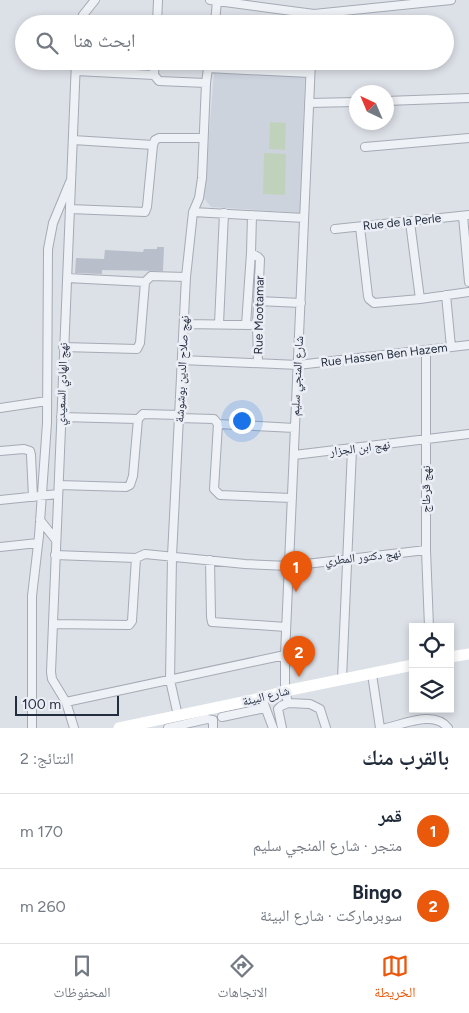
<!DOCTYPE html>
<html lang="ar">
<meta charset="utf-8">
<style>
:root{--surface:#fff;--page:#f6f6f7;--text:#1f2937;--muted:#747a83;--line:#e0e1e3;--accent:#ea580c}
body{margin:0;font-family:Figtree,"Noto Naskh Arabic",sans-serif;background:var(--page);color:var(--text);direction:rtl}
.controls{position:absolute;right:15px;bottom:15px;display:grid;overflow:hidden;border-radius:0px;box-shadow:0 2px 8px #0003}
.controls button{width:45px;height:45px;display:grid;place-items:center;padding:0;border:0;border-bottom:1px solid var(--line);background:var(--surface);color:var(--text);font:25px sans-serif}
.compass{position:absolute;left:349px;top:85px;width:45px;height:45px;border-radius:50%;background:var(--surface);box-shadow:0 2px 8px #0003;rotate:316deg}
.scale{position:absolute;left:15px;bottom:12px;width:104px;box-sizing:border-box;padding-left:5px;border:2px solid #242d3f;border-top:0;font-size:14px;line-height:18px;white-space:nowrap;color:#242d3f;-webkit-text-stroke:4px #ebeff5;paint-order:stroke}
.you{position:absolute;left:241px;top:420px;width:18px;height:18px;margin:-12px;border:4px solid #fff;border-radius:50%;background:#1a73e8;box-shadow:0 0 0 8px #1a73e833}
.badge{display:grid;place-items:center;width:32px;height:32px;border-radius:50%;background:var(--accent);color:#fff;font-size:16px;font-weight:700}
.pin{position:absolute;translate:-50% -41px;filter:drop-shadow(0 1px 2px #0008)}
.pin::after{content:'';position:absolute;top:26px;width:18px;height:15px;background:inherit;clip-path:polygon(0 0,100% 0,50% 100%)}
.list{margin:0;padding:0;list-style:none}
h2{display:flex;justify-content:space-between;align-items:center;height:65px;margin:0;padding:0 20px;font-size:21px}
h2 small{font-size:16px;font-weight:400;color:var(--muted)}
.list li{display:grid;grid-template-columns:32px 1fr auto;gap:15px;align-items:center;box-sizing:border-box;height:75px;padding:0 20px;border-top:1px solid var(--line)}
.list b{display:block;font-size:19px;white-space:nowrap}
.list p{margin:0;font-size:16px;white-space:nowrap;color:var(--muted)}
.list em{font-size:16px;font-style:normal;color:var(--muted)}
.icon{flex:none;width:28px;height:28px;fill:none;stroke:currentColor;stroke-width:2;stroke-linecap:round;stroke-linejoin:round}
.map{position:relative;flex:none;width:469px;height:728px;overflow:hidden;direction:ltr}
.search{position:absolute;background:var(--surface);box-shadow:0 2px 8px #0003;left:15px;right:15px;top:15px;height:55px;display:flex;align-items:center;gap:12px;box-sizing:border-box;padding:0 18px;border-radius:28px;color:var(--muted);font-size:19px}
.sheet{height:215px;background:var(--surface)}
nav{display:flex;justify-content:space-around;align-items:center;box-sizing:border-box;height:70px;border-top:1px solid var(--line);background:var(--surface);font-size:14px;color:var(--muted)}
nav a{display:grid;justify-items:center;gap:2px}
nav .on{color:var(--accent)}
.map>svg:first-child{display:block}
.built{fill:#cdd3dd}
.green{fill:#c1d2bc}
.building{fill:#b8bfca}
.lines{fill:none;stroke-linecap:round;stroke-linejoin:round}
.street-casing{stroke:#a5aab5;stroke-width:10}
.street{stroke:#eef1f5;stroke-width:8}
.secondary{stroke:#fff;stroke-width:11}
.labels{text-anchor:middle;stroke-width:5;stroke-linejoin:round;paint-order:stroke}
.street-label{font-size:12px;fill:#242d3f;stroke:#ebeff5}
</style>
<div class="map">
<svg width="469" height="728" viewBox="0 0 469 728">
<rect width="100%" height="100%" fill="#dce0e7"/>
<path class="built" d="M214,72L305,77L300,213L211,207L204,198Z"/>
<path class="green" d="M270,122L286,123L285,150L269,149Z
M264,153L286,154L285,195L263,194Z"/>
<path class="building" d="M157,247H164L163,271L102,270V274L75,273L76,258L104,259L105,250L143,252L144,249H157Z"/>
<g class="lines">
<g class="street-casing">
<path id="street" d="M210,0L314,14L451,0
M79,24L83,15L95,0
M157,24L158,0
M215,24L217,0
M155,61L154,75L159,81L206,83
M311,61L285,655V691L288,703L310,704L320,709L326,728
M207,68L310,73
M76,71L154,75
M386,101L469,98
M309,103L356,102
M153,145L155,140L159,138H203
M365,147L469,138
M70,209L145,212L147,207L153,145L73,140
M193,212L304,218
M463,216L469,282
M410,222L420,299
M360,227L368,296L369,299L374,303L420,299L469,292
M335,229L469,215
M251,253L252,215
M145,282L151,276L186,277
M446,295L451,347
M258,301L301,303
M185,324L250,325
M219,324L224,213
M246,325L251,253L258,257L260,259L257,325L258,363
M63,347L137,349L140,343L145,282L67,278
M426,351V550L429,627
M182,360L298,365L469,345
M0,408L47,401
M179,418L214,419L218,424
M138,419L143,414L179,415
M0,451L24,449L30,451L31,455L33,497
M294,455L469,434
M59,485L126,487L130,485L133,476L138,419L61,417
M292,498L220,495L214,489L218,424L295,428
M0,500L58,494
M40,520L56,540
M0,547L38,543
M55,555L136,558L145,554L245,564L289,566L426,550
M210,560L211,617L212,622L286,627
M54,624L129,625L132,621L136,558
M372,674L380,728
M342,679L352,449
M66,702L52,679L51,672L76,61
M264,704L273,728
M178,716L170,680L172,556L186,277L193,212L199,198L202,178L206,83L209,61
M222,717L265,708
M32,728V596L39,536L47,423L48,249L53,223L70,182
M74,728L66,702L285,655
M168,728L207,719L213,720V728
M282,728L278,709L281,706L288,703
M386,728C404,724 435,710 448,728"/>
</g>
<use href="#street" class="street"/>
<path class="secondary" d="M450,657L469,654
M119,728L261,698L285,691L413,665"/>
</g>
<g class="labels">
<g class="street-label">
<text transform="translate(402 222) rotate(-6)" y="4">Rue de la Perle</text>
<text transform="translate(259 315) rotate(-89)" y="4">Rue Mootamar</text>
<text transform="translate(384 355) rotate(-7)" y="4">Rue Hassen Ben Hazem</text>
<text transform="translate(182 369) rotate(-87)" y="4">نهج صلاح الدين بوشوشة</text>
<text transform="translate(297 376) rotate(-87)" y="4">شارع المنجي سليم</text>
<text transform="translate(62 384) rotate(-88)" y="4">نهج الهادي السعيدي</text>
<text transform="translate(360 448) rotate(-7)" y="4">نهج ابن الجزار</text>
<text transform="translate(426 489) rotate(-90)" y="4">نهج قرطاج</text>
<text transform="translate(363 557) rotate(-6)" y="4">نهج دكتور المطري</text>
<text transform="translate(266 696) rotate(-14)" y="4">شارع البيئة</text>
</g>
</g>
</svg>
<div class="controls">
<button><svg class="icon" aria-label="locate" viewBox="0 0 24 24"><circle cx="12" cy="12" r="6"/><path d="M12 2v4M12 18v4M2 12h4M18 12h4"/></svg></button>
<button><svg class="icon" aria-label="layers" viewBox="0 0 24 24"><path d="M12 4l9 5-9 5-9-5zM3 14l9 5 9-5"/></svg></button>
</div>
<svg class="compass" viewBox="-18 -18 36 36"><path d="M0-13l5 13h-10z" fill="#e53935"/><path d="M0 13l5-13h-10z" fill="#747a83"/></svg>
<div class="scale">100 m</div>
<div class="you"></div>
<div class="pin badge" style="left:296px;top:592px">1</div>
<div class="pin badge" style="left:299px;top:677px">2</div>
<div class="search"><svg class="icon" aria-label="search" viewBox="0 0 24 24"><circle cx="10" cy="10" r="6"/><path d="M15 15l6 6"/></svg>ابحث هنا</div>
</div>
<section class="sheet">
<h2>بالقرب منك<small>النتائج: 2</small></h2>
<ul class="list">
<li><span class="badge">1</span><div><b>قمر</b><p>متجر · شارع المنجي سليم</p></div><em>170 m</em></li>
<li><span class="badge">2</span><div><b>Bingo</b><p>سوبرماركت · شارع البيئة</p></div><em>260 m</em></li>
</ul>
</section>
<nav>
<a class="on"><svg class="icon" aria-label="map" viewBox="0 0 24 24"><path d="M3 6l6-2 6 2 6-2v14l-6 2-6-2-6 2zM9 4v14M15 6v14"/></svg>الخريطة</a>
<a><svg class="icon" aria-label="directions" viewBox="0 0 24 24"><path d="M12 3l9 9-9 9-9-9zM9 14v-3h6M13 9l2 2-2 2"/></svg>الاتجاهات</a>
<a><svg class="icon" aria-label="saved" viewBox="0 0 24 24"><path d="M7 4h10v16l-5-4-5 4z"/></svg>المحفوظات</a>
</nav>
